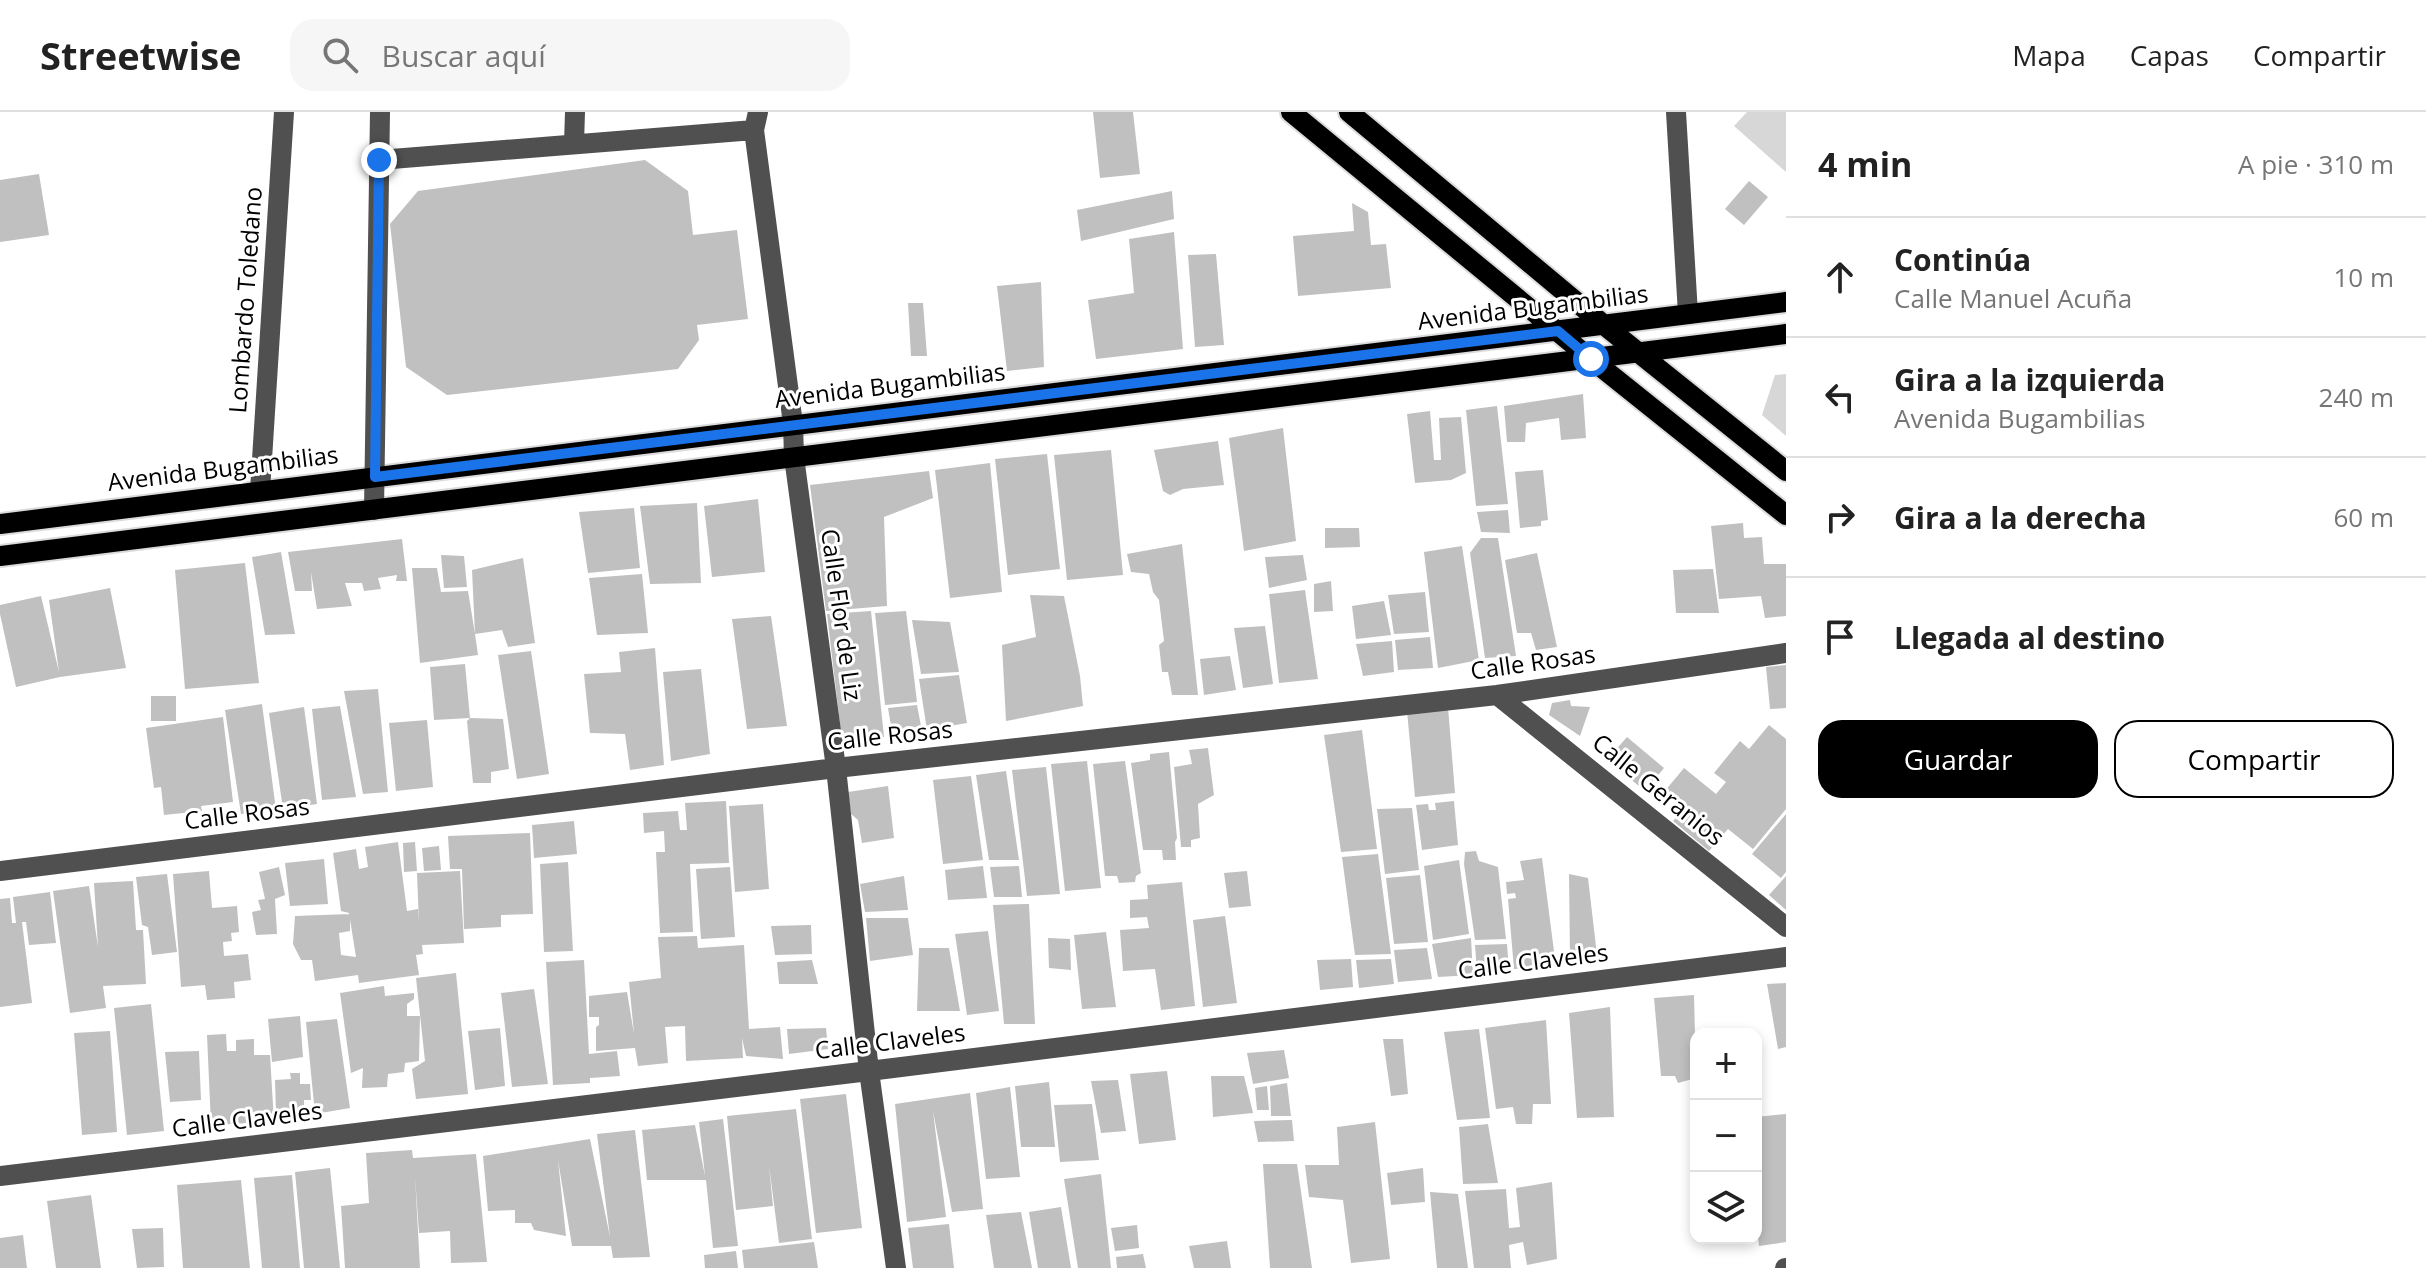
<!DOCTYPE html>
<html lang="es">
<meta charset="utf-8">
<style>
:root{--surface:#fff;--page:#f6f6f6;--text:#222;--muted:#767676;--line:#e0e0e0;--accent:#000}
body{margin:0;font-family:"Open Sans",sans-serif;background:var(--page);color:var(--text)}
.controls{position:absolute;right:24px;bottom:24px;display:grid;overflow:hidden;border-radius:16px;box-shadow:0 4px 12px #0003}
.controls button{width:72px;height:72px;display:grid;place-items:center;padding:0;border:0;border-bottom:2px solid var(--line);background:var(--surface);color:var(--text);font:40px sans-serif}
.stop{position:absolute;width:24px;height:24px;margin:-18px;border:6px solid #1a73e8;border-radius:50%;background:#fff}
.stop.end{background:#1a73e8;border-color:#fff;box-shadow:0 2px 8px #0008}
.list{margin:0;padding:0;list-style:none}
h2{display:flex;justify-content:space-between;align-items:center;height:104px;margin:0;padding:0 32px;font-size:34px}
h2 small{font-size:26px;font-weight:400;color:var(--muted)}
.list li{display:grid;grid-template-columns:52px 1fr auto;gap:24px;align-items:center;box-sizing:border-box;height:120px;padding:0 32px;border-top:2px solid var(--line)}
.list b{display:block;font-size:30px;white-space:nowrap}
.list p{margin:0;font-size:26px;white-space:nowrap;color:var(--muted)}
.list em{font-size:26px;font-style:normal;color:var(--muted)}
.actions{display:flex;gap:16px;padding:24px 32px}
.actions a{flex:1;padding:18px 0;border:2px solid var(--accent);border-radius:24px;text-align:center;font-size:28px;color:var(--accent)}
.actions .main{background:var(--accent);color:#fff}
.icon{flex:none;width:44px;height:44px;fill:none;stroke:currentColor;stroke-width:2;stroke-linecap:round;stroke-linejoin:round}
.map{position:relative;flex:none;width:1786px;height:1156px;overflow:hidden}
header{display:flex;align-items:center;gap:48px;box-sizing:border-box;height:112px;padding:0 40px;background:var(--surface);border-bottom:2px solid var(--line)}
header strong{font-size:38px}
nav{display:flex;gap:44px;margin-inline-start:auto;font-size:28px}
.search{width:560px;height:72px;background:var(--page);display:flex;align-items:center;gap:20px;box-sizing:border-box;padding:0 28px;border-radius:24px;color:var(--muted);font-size:30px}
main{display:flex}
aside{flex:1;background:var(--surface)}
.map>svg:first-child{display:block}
.green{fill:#d7d7d7}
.building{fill:#c0c0c0}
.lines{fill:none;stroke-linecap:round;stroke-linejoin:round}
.major-casing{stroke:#dbdbdb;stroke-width:24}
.minor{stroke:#505050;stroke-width:20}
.major{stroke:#000;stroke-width:20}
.route{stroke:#1a73e8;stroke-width:10}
.labels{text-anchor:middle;stroke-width:6;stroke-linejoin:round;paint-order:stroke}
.street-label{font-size:24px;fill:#000;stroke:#fff}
</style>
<header>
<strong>Streetwise</strong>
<div class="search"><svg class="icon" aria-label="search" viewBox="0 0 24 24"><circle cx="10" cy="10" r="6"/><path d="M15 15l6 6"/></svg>Buscar aquí</div>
<nav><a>Mapa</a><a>Capas</a><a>Compartir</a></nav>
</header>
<main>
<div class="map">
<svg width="1786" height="1156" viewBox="0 0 1786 1156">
<rect width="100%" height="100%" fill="#fff"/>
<path class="green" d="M1747,0H1786V60L1734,14Z
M1786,262V324L1762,303L1775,263Z"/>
<path class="building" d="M1093,0H1133L1140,62L1100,66Z
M645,48L688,79L693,123L737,118L748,207L697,213L699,228L678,257L447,283L406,255L390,112L418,79Z
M39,62L49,123L0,130V68Z
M1749,69L1768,85L1744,113L1725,97Z
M1172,79L1174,107L1081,129L1077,98Z
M1352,91L1368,100L1371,133L1386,132L1391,176L1298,184L1293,124L1354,119Z
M1174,120L1183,237L1096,247L1088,188L1134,181L1129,127Z
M1216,142L1224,233L1195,235L1188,143Z
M1041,170L1044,255L1007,259L997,174Z
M908,191H923L927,244H911Z
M1583,282L1586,326L1561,328L1559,306L1526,311L1525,330H1507L1504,294Z
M1497,294L1508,392L1476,394L1466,298Z
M1430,299L1434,348H1441L1439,306L1461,305L1466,361L1451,368L1415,371L1407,302Z
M1283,316L1296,429L1244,439L1229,326Z
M1218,329L1224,373L1183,377L1170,383L1163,379L1154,338Z
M1111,338L1123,463L1067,468L1054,343Z
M1047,342L1060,457L1008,463L995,347Z
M990,351L1002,480L950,486L935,358Z
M1543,358L1548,408L1541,409V414L1520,416L1515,360Z
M929,359L933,386L884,405L887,494L826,499L810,373Z
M758,387L765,460L712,465L704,394Z
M697,391L701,471L650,472L640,394Z
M634,396L640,456L588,461L579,400Z
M1508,398L1510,421L1481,420L1477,400Z
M1743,411L1744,426L1762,425L1764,452H1786V504L1765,506L1761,484L1719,487L1711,414Z
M1325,416H1359L1360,435L1325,436Z
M1481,426H1498L1516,544L1485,546L1470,441Z
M402,427L407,469H396L397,463L378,466L381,477L364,479L362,471H345L352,494L317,497L311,460L312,479H295L288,440Z
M1182,432L1198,583H1172L1168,560H1162L1159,533L1164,529L1159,488L1153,480L1149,462L1131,460L1127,442Z
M1462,434L1479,548L1438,556L1424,440Z
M281,440L295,522L265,523L252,445Z
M1537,441L1557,535L1536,538L1531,521H1517L1505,448Z
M441,443L464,444L467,475L444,476Z
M1303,443L1307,468L1269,476L1265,445Z
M523,446L535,531L508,535L502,518L475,522L478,543L420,551L412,456H437L441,480L468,479L475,522L472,458Z
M245,451L259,571L185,577L175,458Z
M1713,457L1719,501H1676L1673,458Z
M642,462L648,521L597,523L589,466Z
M1331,469L1333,499L1314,500V472Z
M110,476L126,556L60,565L16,575L0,502V493L41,484L59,560L49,488Z
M1305,478L1318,567L1279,571L1269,482Z
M1425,480L1429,520L1394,522L1388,483Z
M1030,483L1064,484L1080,564L1083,594L1006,609L1002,533L1036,525Z
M1384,489L1391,523L1356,527L1352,494Z
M871,499L884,625L842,629L827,502Z
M906,499L917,590L885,593L875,501Z
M771,504L787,614L747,617L732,507Z
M912,508L950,510L959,560L921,562Z
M1265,514L1273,572L1243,576L1234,516Z
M1430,525L1433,556L1398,558L1395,528Z
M1392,529L1394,560L1363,564L1356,532Z
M655,536L664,653L630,658L625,622L590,621L584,562L621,560L619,540Z
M531,539L549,662L517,667L498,543Z
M1230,544L1236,578L1204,583L1200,547Z
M465,552L470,606L503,607L509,657L491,660V671H473L467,609L470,606L434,608L430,555Z
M1786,553V596L1770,597L1766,555Z
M701,557L710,642L671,649L663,560Z
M959,563L967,611L927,618L919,567Z
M378,577L388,680L363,682L344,579Z
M151,584H176V609H151Z
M1570,588L1571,594L1590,595L1580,624L1549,603L1552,591Z
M262,592L276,698L241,702L225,598Z
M917,593L921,614L892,620L888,596Z
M340,594L356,685L322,688L312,597Z
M304,595L317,692L283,697L269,601Z
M1448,595L1455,681L1415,685L1407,599Z
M223,605L233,690L201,694L202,699L164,703L161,675L154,676L146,616Z
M427,608L433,675L396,679L389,611Z
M1769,613L1786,627V697L1753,737L1728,717L1709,739L1673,709L1685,696L1664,680L1684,656L1716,682L1726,670L1714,661L1740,629L1749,637Z
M1362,618L1377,737L1341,740L1324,623Z
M1627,625L1664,656L1645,679L1607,648Z
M1208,636L1214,683L1198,692L1200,726L1191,728V735H1181L1174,655L1192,652L1189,638Z
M1169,640L1177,726L1175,730L1176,748H1163L1162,738H1143L1131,651L1150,648V642Z
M1087,649L1101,776L1065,779L1051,652Z
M1125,649L1141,761L1136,764L1135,770L1119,771L1117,764H1105L1093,652Z
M1046,655L1060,782L1027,784L1012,658Z
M1006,659L1019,748H989L976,663Z
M971,664L983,748L943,752L933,668Z
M888,674L894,726L862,731L858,708L851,702L848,680Z
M726,689L729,751L690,752L693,820L660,821L656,740H665L664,719L644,721L643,701L678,699L680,718H687L685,691Z
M1454,689L1458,733L1422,738L1416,693L1428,692L1429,698H1436L1435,691Z
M763,692L769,777L735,780L729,694Z
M1412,696L1419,758L1385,762L1377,697Z
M1786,702V760L1781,766L1752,742Z
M574,709L577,742L534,746L532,713Z
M530,721L533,802L501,803V815L464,817L462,757H450L448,724Z
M398,730L407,799L418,797L419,811L417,761L460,759L464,831L422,833L423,842L416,843L419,863L359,871L358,863L315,869L312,848H301L293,832L295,804L350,802V819L339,821L341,843L356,845L349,801L341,799L333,741L356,737L359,757L368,755L365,735Z
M415,730L417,759L404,760L403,731Z
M439,734L441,758L424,759L422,736Z
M1476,739L1479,749L1498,755L1506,827L1475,828L1464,752L1465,740Z
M1378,742L1391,842L1355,843L1342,745Z
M1542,746L1556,855L1514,857L1508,787L1516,786L1515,781L1507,782L1506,770L1524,768L1520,749Z
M324,747L328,792L290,794L285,751Z
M1459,748L1469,822L1433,828L1424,754Z
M568,750L573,839L544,840L540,752Z
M983,754L987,786L948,788L945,758Z
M1019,754L1022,785H994L990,755Z
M279,755L285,783L275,787L277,822L256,823L252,800L261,798L258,788L265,787L259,760Z
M730,755L735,825L701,827L696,757Z
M209,759L212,796L237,794L239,820L231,821L232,829L223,830L224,844L248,842L251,868L234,870L235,886L207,888L205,873L181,875L173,762Z
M1247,759L1251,794L1229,796L1224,761Z
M167,762L177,840L152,843L148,815L142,813L136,765Z
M1569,762L1588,766L1597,843L1570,845Z
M1420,763L1428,830L1394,832L1386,766Z
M904,764L908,798L865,800L860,772Z
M1786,764V798L1769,783Z
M133,769L136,818H143L146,872L103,874L106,896L70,901L53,779L89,774L98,835L94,771Z
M1182,770L1195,894L1161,898L1155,857L1123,859L1120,818L1149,816L1147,805L1130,806V788L1148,787L1147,773Z
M50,780L56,831L29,833L26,810H22L32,891L0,895V787L10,786L12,811H16L13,785Z
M1029,792L1035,912H1004L993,793Z
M1225,804L1237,891L1203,895L1193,808Z
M866,806H908L913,843L870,849Z
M811,813L812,842L775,843L771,814Z
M988,819L999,899L967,903L955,822Z
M1106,820L1116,895L1082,897L1074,823Z
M697,824L698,836L744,833L749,917L780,915L783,947L746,944L742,926L743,946L686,949L685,914L665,915L668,951L638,954L635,936L596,939V915L599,913V905H589V884L627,880L634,922L629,870L661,866L658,825Z
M1048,826L1070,827L1071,858L1049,856Z
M1471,826L1473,863L1438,865L1432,832Z
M1507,832L1509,860L1477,861L1475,833Z
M919,836H949L960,899H917Z
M1427,836L1432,867L1398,870L1394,838Z
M1351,847L1353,875L1320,878L1317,848Z
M1391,847L1394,872L1359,876L1356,848Z
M584,848L589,942L617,939L620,964L590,966V971L553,973L546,850Z
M812,848L818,872H779L777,850Z
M456,861L468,982L416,987L412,957L425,949L416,866Z
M1786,871V935L1778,937L1767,872Z
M384,874L385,884L414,881V887L407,892V904H420L419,949L405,951L404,960L388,962L387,975L362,976L363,956L351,961L340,881Z
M534,877L548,972L512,975L501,881Z
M1694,883L1696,966L1678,971L1675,964H1661L1654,886Z
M151,892L164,1019L127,1023L114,896Z
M1610,895L1614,1005L1577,1006L1569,901Z
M300,904L303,945L272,950L268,907Z
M337,907L350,996L315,1002L306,910Z
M1546,908L1551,992H1533L1532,1012H1516L1513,995L1496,997L1485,916Z
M500,916L505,974L475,978L468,919Z
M826,916L828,937L789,942L787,917Z
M1479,917L1490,1006L1457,1008L1444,920Z
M110,919L117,1020L82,1023L74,921Z
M226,922L227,939H236V928L254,927V943H270L274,1010L211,1013L207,923Z
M1383,927H1403L1408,982L1391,984Z
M1284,938L1289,966L1253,972L1247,941Z
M199,939L201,988L170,990L165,940Z
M1167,959L1176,1028L1139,1032L1130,962Z
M290,961H300V972H310L311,988H304V1000L276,1001L275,968L291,967Z
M1211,964H1244L1253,1001L1213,1005Z
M1118,968L1126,1019L1101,1021L1091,969Z
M1049,970L1055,1035H1021L1015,974Z
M1287,971L1291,1004H1271L1270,974Z
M1267,974L1269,998H1257L1255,976Z
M1010,975L1020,1065L986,1067L976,981Z
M970,981L983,1097L952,1100L933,999L946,1105L907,1110L895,992Z
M846,982L862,1116L816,1121L800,987Z
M1092,992L1099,1048L1060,1050L1054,993Z
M796,997L812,1127L779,1131L769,1053L773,1094L736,1098L727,1004Z
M1786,1002V1130L1759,1134L1756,1109V1005Z
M723,1007L738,1134L713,1136L706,1068H647L642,1018L695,1013L705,1064L699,1010Z
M1292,1008L1294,1029L1258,1030L1254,1009Z
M1375,1010L1390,1147L1351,1151L1343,1088L1309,1085L1305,1053H1339L1337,1015Z
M1488,1012L1498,1071L1463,1072L1459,1015Z
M635,1018L650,1145L613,1146L611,1134H572L558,1048L566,1124L534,1118L531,1111H515V1098L488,1099L483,1044L590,1027L610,1125L597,1022Z
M412,1038L413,1046L476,1042L487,1150L451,1151L450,1119L419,1121L415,1064L420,1156H345L341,1094L369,1091L366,1041Z
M1263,1052H1297L1312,1156H1270Z
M330,1056L340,1156H304L295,1060Z
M1423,1056L1425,1090L1391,1093L1387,1061Z
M1101,1062L1111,1156H1078L1064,1067Z
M292,1063L300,1156H262L254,1066Z
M241,1068L250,1156H183L177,1073Z
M1552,1070L1557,1147L1527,1153L1523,1130L1509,1133L1511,1156H1474L1465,1079L1506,1077L1509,1116L1520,1115L1516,1076Z
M1430,1080L1458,1082L1468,1156H1437Z
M91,1083L101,1156H56L47,1089Z
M1061,1095L1071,1156H1038L1029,1100Z
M1021,1100L1032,1156H994L986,1103Z
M949,1112L954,1156H913L908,1116Z
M1137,1113L1139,1136L1115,1139L1111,1116Z
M163,1116L164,1155L137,1156L132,1117Z
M23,1123L27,1156H0V1126Z
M1227,1129L1231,1156H1194L1189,1134Z
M814,1130L818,1156H744L742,1138Z
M736,1139L738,1156H705L704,1143Z
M1143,1142L1146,1156H1117L1116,1145Z"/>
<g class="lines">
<g class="major-casing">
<path id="major" d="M1291,0L1591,247L1786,403
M1349,0L1604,213L1786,359
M0,412L1786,190
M0,444L1786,222"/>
</g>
<path class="minor" d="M758,0L754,18L793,312L794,345L836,656L869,959L896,1156
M1676,0L1688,202
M574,32L575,0
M379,48L754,18
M260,379L284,0
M374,398L380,0
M1497,583L1786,815
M0,759L836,656L1497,583L1786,541
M0,1064L869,959L1786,845
M1785,1156H1786"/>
<use href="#major" class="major"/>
</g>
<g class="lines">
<path class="route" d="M379,48L375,365L1558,219L1591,247"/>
</g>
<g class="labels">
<g class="street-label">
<text transform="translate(246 188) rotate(-86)" y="8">Lombardo Toledano</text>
<text transform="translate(1533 196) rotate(-7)" y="8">Avenida Bugambilias</text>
<text transform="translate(890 274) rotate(-7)" y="8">Avenida Bugambilias</text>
<text transform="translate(223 357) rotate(-7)" y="8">Avenida Bugambilias</text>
<text transform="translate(841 503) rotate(82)" y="8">Calle Flor de Liz</text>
<text transform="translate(1533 551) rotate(-8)" y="8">Calle Rosas</text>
<text transform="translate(890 624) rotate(-6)" y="8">Calle Rosas</text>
<text transform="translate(1658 678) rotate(39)" y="8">Calle Geranios</text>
<text transform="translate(247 702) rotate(-7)" y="8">Calle Rosas</text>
<text transform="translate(1533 850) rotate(-7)" y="8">Calle Claveles</text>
<text transform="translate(890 930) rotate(-7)" y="8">Calle Claveles</text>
<text transform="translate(247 1008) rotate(-7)" y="8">Calle Claveles</text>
</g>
</g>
</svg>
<div class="controls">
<button>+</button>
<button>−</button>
<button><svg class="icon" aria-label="layers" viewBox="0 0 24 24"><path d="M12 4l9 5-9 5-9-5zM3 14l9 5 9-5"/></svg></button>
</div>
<div class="stop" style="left:1591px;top:247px"></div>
<div class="stop end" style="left:379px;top:48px"></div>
</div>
<aside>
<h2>4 min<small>A pie · 310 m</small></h2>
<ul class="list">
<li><svg class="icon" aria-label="ahead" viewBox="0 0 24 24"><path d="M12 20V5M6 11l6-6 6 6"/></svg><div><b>Continúa</b><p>Calle Manuel Acuña</p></div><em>10 m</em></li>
<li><svg class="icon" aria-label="left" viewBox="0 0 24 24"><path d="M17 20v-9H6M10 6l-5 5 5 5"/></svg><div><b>Gira a la izquierda</b><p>Avenida Bugambilias</p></div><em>240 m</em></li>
<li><svg class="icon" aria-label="right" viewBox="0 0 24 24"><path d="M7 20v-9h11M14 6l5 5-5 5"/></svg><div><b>Gira a la derecha</b></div><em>60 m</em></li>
<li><svg class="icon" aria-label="arrive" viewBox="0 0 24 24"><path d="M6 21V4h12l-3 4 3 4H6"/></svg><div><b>Llegada al destino</b></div></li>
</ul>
<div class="actions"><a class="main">Guardar</a><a>Compartir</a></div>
</aside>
</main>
